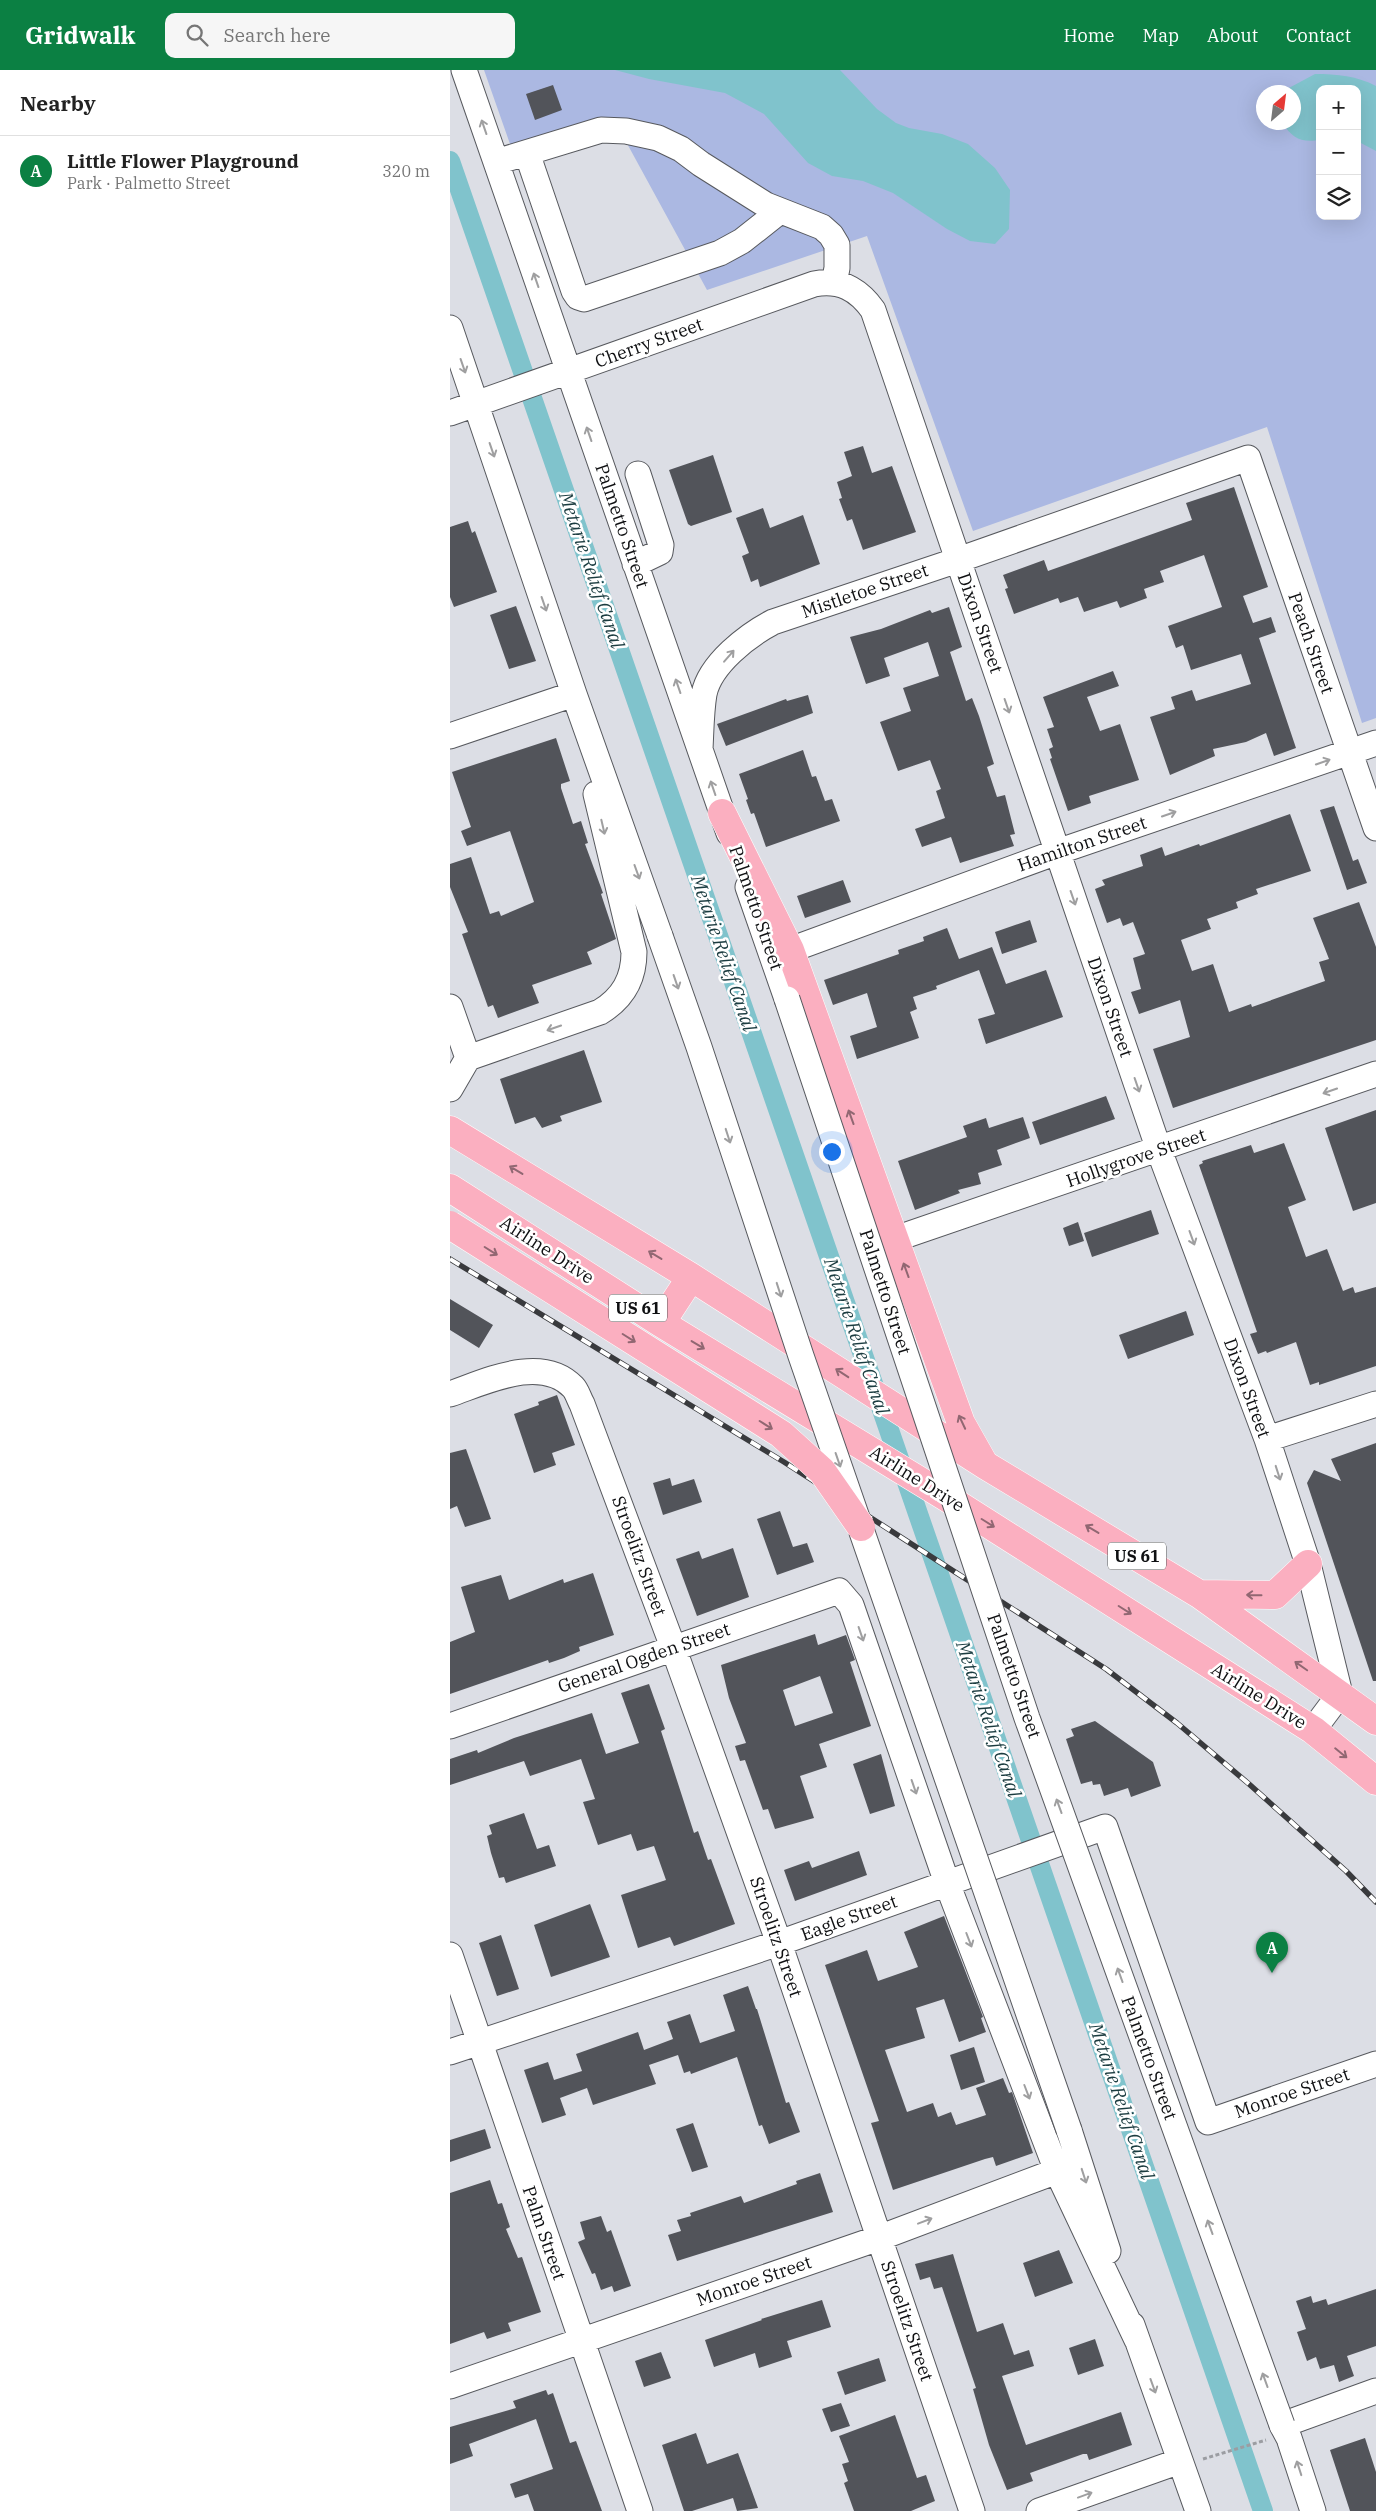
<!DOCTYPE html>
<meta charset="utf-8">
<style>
:root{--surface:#fff;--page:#f6f6f6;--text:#222;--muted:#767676;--line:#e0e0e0;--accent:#0b8043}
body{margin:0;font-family:"IBM Plex Serif",serif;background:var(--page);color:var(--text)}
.controls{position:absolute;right:15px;top:15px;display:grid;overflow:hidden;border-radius:10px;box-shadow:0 5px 20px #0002}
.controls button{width:45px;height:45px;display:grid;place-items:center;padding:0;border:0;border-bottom:1px solid var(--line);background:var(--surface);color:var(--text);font:25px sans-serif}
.compass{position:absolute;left:806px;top:15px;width:45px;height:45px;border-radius:50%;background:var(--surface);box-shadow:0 5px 20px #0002;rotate:28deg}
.you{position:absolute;left:381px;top:1081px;width:18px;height:18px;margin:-12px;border:4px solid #fff;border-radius:50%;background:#1a73e8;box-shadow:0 0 0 8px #1a73e833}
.badge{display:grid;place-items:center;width:32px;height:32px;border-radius:50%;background:var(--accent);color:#fff;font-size:16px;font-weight:700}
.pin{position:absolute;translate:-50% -41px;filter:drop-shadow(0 1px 2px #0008)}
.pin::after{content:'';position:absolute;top:26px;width:18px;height:15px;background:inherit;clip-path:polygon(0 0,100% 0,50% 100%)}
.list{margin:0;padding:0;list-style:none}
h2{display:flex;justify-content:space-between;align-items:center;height:65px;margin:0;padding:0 20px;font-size:21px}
h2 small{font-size:16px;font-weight:400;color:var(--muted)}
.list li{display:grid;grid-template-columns:32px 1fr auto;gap:15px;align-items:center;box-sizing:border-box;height:70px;padding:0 20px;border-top:1px solid var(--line)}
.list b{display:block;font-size:19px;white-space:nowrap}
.list p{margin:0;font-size:16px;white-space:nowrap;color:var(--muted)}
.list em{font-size:16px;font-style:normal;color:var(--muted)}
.icon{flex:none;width:28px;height:28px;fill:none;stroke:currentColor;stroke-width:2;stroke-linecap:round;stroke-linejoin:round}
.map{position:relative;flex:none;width:926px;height:2441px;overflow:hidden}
header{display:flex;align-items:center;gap:30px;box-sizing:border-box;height:70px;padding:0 25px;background:var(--accent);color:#fff}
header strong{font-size:24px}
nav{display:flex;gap:28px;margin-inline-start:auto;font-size:18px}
.search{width:350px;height:45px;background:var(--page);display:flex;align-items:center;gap:12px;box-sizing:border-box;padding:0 18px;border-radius:10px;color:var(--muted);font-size:19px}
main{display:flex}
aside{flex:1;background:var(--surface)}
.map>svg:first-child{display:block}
.green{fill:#abb8e2;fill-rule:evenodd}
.water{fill:#80c3cc}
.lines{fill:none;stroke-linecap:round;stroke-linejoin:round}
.canal{stroke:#80c3cc;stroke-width:20}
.building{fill:#52545a;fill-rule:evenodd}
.minor-casing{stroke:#57595e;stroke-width:27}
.highway-casing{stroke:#fff;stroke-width:29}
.path{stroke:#9b9da2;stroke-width:3;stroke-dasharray:4 2.5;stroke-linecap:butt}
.minor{stroke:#fff;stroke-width:25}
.highway{stroke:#fbafc0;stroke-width:28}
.rail-casing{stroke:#393a3d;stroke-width:5.5}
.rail{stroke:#fff;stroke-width:4;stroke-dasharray:11;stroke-linecap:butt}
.minor-bridge-casing{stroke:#57595e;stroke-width:27;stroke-linecap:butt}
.highway-bridge-casing{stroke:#fff;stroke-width:29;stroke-linecap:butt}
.minor-bridge{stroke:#fff;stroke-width:25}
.highway-bridge{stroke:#fbafc0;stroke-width:28}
.oneway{stroke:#9f9fa0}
.oneway2{stroke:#916772}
.labels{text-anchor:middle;stroke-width:5;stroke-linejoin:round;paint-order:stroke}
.shield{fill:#fff;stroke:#575859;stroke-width:1}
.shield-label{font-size:16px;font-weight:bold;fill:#0f1012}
.street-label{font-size:18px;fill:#0f1012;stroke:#fff}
.water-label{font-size:19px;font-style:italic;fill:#1b3c40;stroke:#fff}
</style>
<header>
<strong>Gridwalk</strong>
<div class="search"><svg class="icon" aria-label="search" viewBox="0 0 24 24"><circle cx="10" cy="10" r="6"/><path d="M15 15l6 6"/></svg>Search here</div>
<nav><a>Home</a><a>Map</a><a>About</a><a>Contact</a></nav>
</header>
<main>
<aside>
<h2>Nearby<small></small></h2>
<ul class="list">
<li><span class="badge">A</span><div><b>Little Flower Playground</b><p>Park · Palmetto Street</p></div><em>320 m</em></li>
</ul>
</aside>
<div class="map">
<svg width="926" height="2441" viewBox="0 0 926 2441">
<rect width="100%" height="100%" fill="#dcdee5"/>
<path class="green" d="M34,0H926V648L912,653L817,357L523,461L417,166L257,220L168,57L66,91ZM870,19H907V146H870ZM814,22H844V52H814Z"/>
<path class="water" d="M165,0H390L427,39L446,53L459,58L492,64L518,74L545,98L560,120L559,159L545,174L520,171L497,159L443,123L413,111L382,106L358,93L314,44L275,23L199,9Z
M865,4C887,4 907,6 926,16V81L907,71V19H870V70C850,73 843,68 832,53L844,52V22H834L837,19Z"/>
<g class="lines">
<path class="canal" d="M0,91L813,2441"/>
</g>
<path class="building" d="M103,15L112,40L85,50L76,24Z
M413,376L422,403L442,396L466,462L413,480L402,449L397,451L389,429L392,428L387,412L402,406L394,382Z
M263,385L282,442L241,456L238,454L219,400Z
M784,417L818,517L793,526L803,553L821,547L826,562L809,568L846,678L824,686L816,663L796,672L763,679L765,686L720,705L700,647L725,639L721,627L742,620L746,631L801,614L791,584L741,600L733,575L726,578L718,556L772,537L754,485L710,501L714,512L694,519L697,528L670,538L667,531L634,542L628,527L610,533L608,528L564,544L555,519L558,518L553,505L594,490L598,501L742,450L736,433Z
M313,438L320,458L353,445L370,494L310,517L308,509L301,512L292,486L299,483L286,448Z
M18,451L22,463L25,461L47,522L4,537L0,527V457Z
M66,536L86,591L59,599L40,545Z
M499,537L512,577L500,582L516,631L522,628L529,646L544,694L537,697L547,727L555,725L565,764L560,765L564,776L510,793L501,767L472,777L465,759L495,748L486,721L491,719L480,690L448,701L430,652L461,641L453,618L489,606L478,572L434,588L440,606L416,614L400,567L431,559L480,540L482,543Z
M663,601L669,616L637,627L650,661L670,654L689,710L639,726L641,733L618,741L600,689L602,688L599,679L603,677L597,659L604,657L593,627Z
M358,625L363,643L276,676L267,654L336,629L337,631Z
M106,668L120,711L111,714V718L123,754L131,751L138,773L135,774L153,823L151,824L166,869L137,882L142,894L82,915L89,933L48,948L43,935L38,937L12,864L18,862L0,817V794L21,787L40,844L49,841L51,846L84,832L60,761L17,776L11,761L21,757L2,702Z
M353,680L362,707L366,706L375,731L382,729L390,751L316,777L304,743L301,744L296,730L298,729L289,704Z
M884,736L903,791L908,789L917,813L897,820L870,740Z
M840,744L861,801L806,819L808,824L786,832L788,838L757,849L761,859L731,870L742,901L763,894L779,942L801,934L802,937L875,911L869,892L879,889L863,848L909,832L926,877V970L723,1038L703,979L740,967L730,930L689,944L681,922L691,919L683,888L695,884L683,852L673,856L670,848L657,853L645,819L655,815L652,810L693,796L690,785L712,777L715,786L749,774L750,776Z
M393,810L401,832L355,848L347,826Z
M580,850L587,872L552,884L545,862Z
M497,858L509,889L542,877L556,914L596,900L613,947L536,974L528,949L545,944L529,900L486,916L487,919L463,927L467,939L460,942L469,968L407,989L400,966L427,957L417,923L383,935L374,910L449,884L448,880L474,871L473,867Z
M134,980L152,1032L110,1046L112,1051L92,1058L85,1047L65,1054L50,1009Z
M656,1026L665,1049L590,1075L582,1052Z
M926,1040V1133L903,1141L875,1058Z
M573,1047L580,1068L547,1080L552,1095L528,1103L531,1114L508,1120L510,1123L465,1140L448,1091L517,1067L513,1056L536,1048L539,1058Z
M834,1073L856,1130L838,1137L856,1187L877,1179L893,1221L903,1217L905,1223L926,1217V1296L869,1315V1312L860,1315L846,1272L817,1283L816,1281L808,1284L800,1264L807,1262L749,1095L753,1093L752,1091L801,1075L804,1083Z
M701,1140L709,1164L642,1187L634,1163Z
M628,1152L634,1171L619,1176L613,1158Z
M0,1229L43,1255L29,1278L0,1260Z
M736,1241L744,1265L678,1289L669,1265Z
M107,1325L125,1375L102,1383L106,1395L84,1403L64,1344L89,1335L88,1332Z
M926,1373V1611H923L857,1413L864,1400L891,1411L881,1389Z
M16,1379L41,1449L15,1457L7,1436L0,1439V1383Z
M220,1408L222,1416L244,1409L252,1432L213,1445L203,1413Z
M330,1441L343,1477L357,1473L364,1492L327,1505L307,1449Z
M283,1478L299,1527L247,1546L226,1489L249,1481L252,1489Z
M143,1503L164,1565L129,1577L130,1581L114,1588L99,1593L98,1590L0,1624V1572L25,1562L11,1517L51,1505L59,1530L113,1509L114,1513Z
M365,1564L368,1575L396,1565L405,1590L400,1592L421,1656L369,1674L377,1697L350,1706L364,1748L325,1759L318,1739L313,1740L295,1690L290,1691L285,1676L296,1673L279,1628L271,1595ZM370,1606L383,1643L345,1656L333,1620Z
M199,1614L215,1659L211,1661L244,1763L248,1761L258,1790L261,1789L285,1854L224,1876L220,1867L188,1878L171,1825L216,1810L204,1776L187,1781L181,1764L148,1775L133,1732L145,1729L131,1689L80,1706L74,1691L0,1715V1689L27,1680L28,1683L64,1668L142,1643L156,1684L189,1673L171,1623Z
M645,1651L703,1692L711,1716L681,1727L678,1718L654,1726L650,1714L643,1715L642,1711L631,1714L616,1669L624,1666L621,1659Z
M431,1684L445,1736L420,1744L403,1694Z
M74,1743L87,1779L99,1775L106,1796L56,1813L54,1807L49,1808L41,1783L37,1766L42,1764L39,1755Z
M409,1781L417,1805L345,1831L334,1800L359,1791L362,1798Z
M140,1834L160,1887L101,1907L84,1855Z
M494,1846L533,1947L531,1948L536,1962L509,1972L494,1929L466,1938L475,1968L435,1980L457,2042L483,2033L488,2047L501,2042L506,2055L536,2045L526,2018L553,2008L559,2023L562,2022L583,2083L546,2096L543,2087L535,2089L443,2120L421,2053L429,2051L375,1895L417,1880L428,1911L468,1897L454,1862Z
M51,1865L69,1919L47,1926L29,1873Z
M298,1916L306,1939H307L336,2033L339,2032L350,2062L319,2074L312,2055L309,2056L287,1987L241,2004L240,2001L234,2003L228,1985L199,1995L206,2014L143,2035L137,2018L110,2028L116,2045L92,2053L74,2000L98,1992L104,2010L132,2001L126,1984L188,1962L194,1980L223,1969L217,1952L240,1944L250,1973L285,1961L273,1925Z
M524,1977L535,2012L511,2020L500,1985Z
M243,2053L258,2097L242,2102L226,2059Z
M35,2059L41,2078L0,2092V2070Z
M370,2103L383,2142L227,2191L218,2165L231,2161L227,2150L241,2146L240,2143L291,2126L294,2133L347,2114L346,2111Z
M40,2110L48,2134L52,2133L60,2157L56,2159L68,2188L72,2187L91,2242L58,2253L61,2261L37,2269L34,2262L0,2274V2123Z
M151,2146L157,2162L161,2160L181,2216L164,2222L162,2216L151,2220L145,2203L142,2204L128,2172L135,2169L130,2152Z
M609,2180L623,2213L585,2227L573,2193Z
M503,2184L527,2262L553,2253L564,2285L579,2280L584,2296L552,2306L576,2375L671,2342L682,2375L639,2390L637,2384H633L580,2403L583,2411L557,2420L539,2375L523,2319L526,2318L492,2217L484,2219L480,2207L470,2210L465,2194Z
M926,2219V2276L897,2286L904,2306L889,2312L884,2295L870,2299L866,2287L857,2291L847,2262L856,2259L846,2231L861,2226L863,2233L876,2229L878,2235Z
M372,2230L381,2257L337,2271L342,2287L309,2298L305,2283L264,2297L255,2270L312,2250L311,2249Z
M645,2269L654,2296L628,2305L619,2278Z
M211,2282L221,2308L194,2317L185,2291Z
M429,2288L436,2311L395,2325L387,2302Z
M96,2320L98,2325L103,2323L120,2373L126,2371L152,2441H84L78,2424L65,2428L60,2414L103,2399L86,2349L19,2374L23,2386L0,2394V2357L66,2338L63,2331Z
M391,2333L400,2356L381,2362L372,2339Z
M445,2345L467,2408L476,2405L485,2431L461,2441H404L394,2413L398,2411L392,2394L399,2392L389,2366Z
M246,2363L257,2394L288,2383L308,2438L287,2441L283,2428L242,2441H234L212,2375Z
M915,2368L926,2402V2441H900L880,2380Z"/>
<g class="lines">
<g class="minor-casing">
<path id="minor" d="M14,0L279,763
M77,83L124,221L128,227L134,229L270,183L292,171L330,141
M46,92L151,60L176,61L208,68L231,79L251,94L316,135L372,157L381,165L387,175V198L384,213
M0,258L124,624L210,866
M0,343L364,214C390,209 408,219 423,240L709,1080L817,1369L858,1494L890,1624L863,1660
M185,494L210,482L211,475L188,404
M0,666L124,624
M250,679C251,661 251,642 254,624C260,594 298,565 323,552L508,490L798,388L926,758
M298,817L337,929
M340,880L607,782L926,673
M0,937L18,988
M0,1019L18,988L150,942C173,928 184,909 184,882L146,724
M445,1169L926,1004
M0,1324C35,1312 91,1284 123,1317C127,1321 129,1329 132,1334L223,1577L329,1873L522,2441
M817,1369L926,1334
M0,1656L389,1521L401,1535L497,1813L607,2101L687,2270
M0,1885L190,2441
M0,1982L329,1873L655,1757L758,2052L926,1994
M619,2060L658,2181
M682,2255L748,2441
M0,2316L429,2168L607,2101
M589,2441L730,2391
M863,2441L839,2368L832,2355L926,2321"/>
</g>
<g class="highway-casing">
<path id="highway" d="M272,743L340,880L511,1353L533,1392
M0,1060L241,1207L535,1395L749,1524L926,1651
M0,1118L211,1253L496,1427L863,1660L926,1711
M211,1253L241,1207
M749,1524L825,1525L858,1494"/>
</g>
<path class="path" d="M753,2389L816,2370"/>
<use href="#minor" class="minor"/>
<use href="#highway" class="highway"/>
<g class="rail-casing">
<path id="rail" d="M0,1189L334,1392L656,1599L727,1653L799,1714L896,1801L926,1832"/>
</g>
<use href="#rail" class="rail"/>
<g class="minor-bridge-casing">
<path id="minor-bridge" d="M210,866L249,977L351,1286L619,2060
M337,929L577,1648L832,2355"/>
</g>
<g class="highway-bridge-casing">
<path id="highway-bridge" d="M0,1155L331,1364L372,1401L411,1457"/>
</g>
<use href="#minor-bridge" class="minor-bridge"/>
<use href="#highway-bridge" class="highway-bridge"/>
</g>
<defs><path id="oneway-shaft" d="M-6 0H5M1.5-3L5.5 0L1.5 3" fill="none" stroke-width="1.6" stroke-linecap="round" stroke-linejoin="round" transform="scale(1.25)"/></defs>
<g class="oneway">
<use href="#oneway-shaft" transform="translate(34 57) rotate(-109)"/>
<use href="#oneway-shaft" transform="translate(86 210) rotate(-109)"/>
<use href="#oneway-shaft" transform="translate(13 296) rotate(71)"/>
<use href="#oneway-shaft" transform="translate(139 364) rotate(-109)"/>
<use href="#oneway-shaft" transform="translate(42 380) rotate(71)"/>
<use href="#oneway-shaft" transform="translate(94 534) rotate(71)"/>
<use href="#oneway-shaft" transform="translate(279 586) rotate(-49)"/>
<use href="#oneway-shaft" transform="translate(228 616) rotate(-109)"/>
<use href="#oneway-shaft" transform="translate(557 636) rotate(71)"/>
<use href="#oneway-shaft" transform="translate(873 692) rotate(-19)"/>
<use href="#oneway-shaft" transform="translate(263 718) rotate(-109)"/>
<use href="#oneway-shaft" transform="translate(719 744) rotate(-19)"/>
<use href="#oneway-shaft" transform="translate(153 757) rotate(77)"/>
<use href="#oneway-shaft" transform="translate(187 802) rotate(70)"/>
<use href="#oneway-shaft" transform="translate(623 828) rotate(71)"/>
<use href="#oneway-shaft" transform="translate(226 912) rotate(71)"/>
<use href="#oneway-shaft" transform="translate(104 958) rotate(161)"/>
<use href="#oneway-shaft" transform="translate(687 1015) rotate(71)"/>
<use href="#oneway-shaft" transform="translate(880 1021) rotate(161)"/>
<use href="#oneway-shaft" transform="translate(278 1066) rotate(72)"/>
<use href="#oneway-shaft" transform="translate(742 1168) rotate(70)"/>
<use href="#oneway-shaft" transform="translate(329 1220) rotate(72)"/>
<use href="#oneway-shaft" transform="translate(388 1390) rotate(71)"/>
<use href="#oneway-shaft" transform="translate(828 1403) rotate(72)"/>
<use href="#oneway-shaft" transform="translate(411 1564) rotate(71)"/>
<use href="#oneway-shaft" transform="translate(464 1717) rotate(71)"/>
<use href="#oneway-shaft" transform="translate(609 1736) rotate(-110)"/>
<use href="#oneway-shaft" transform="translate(519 1870) rotate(69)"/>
<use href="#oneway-shaft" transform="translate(670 1905) rotate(-110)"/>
<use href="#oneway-shaft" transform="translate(577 2022) rotate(69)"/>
<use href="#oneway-shaft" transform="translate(634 2106) rotate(72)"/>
<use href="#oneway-shaft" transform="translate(475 2151) rotate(-21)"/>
<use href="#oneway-shaft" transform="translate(760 2157) rotate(-110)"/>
<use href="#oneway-shaft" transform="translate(815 2310) rotate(-110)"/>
<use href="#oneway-shaft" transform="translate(703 2316) rotate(70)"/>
<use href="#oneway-shaft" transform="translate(849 2398) rotate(-108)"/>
<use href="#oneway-shaft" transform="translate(635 2425) rotate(-20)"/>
</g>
<g class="oneway2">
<use href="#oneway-shaft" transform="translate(401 1047) rotate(-110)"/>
<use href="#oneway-shaft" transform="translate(66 1100) rotate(-149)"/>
<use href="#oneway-shaft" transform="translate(41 1181) rotate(32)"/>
<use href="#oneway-shaft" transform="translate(205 1185) rotate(-149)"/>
<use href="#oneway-shaft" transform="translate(456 1200) rotate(-110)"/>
<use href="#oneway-shaft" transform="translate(179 1268) rotate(32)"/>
<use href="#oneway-shaft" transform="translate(248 1275) rotate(31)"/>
<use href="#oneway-shaft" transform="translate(392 1303) rotate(-147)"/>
<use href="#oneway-shaft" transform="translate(512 1352) rotate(-115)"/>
<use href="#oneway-shaft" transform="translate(316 1355) rotate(32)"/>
<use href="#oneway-shaft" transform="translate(538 1453) rotate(32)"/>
<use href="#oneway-shaft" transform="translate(642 1459) rotate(-149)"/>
<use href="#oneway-shaft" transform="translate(804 1525) rotate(-179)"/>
<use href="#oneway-shaft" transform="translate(675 1540) rotate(32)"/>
<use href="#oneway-shaft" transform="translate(851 1596) rotate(-145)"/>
<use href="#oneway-shaft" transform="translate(891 1683) rotate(39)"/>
</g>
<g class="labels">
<g class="shield">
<rect x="159" y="1224.5" width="58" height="27" rx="4"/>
<rect x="658" y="1472.5" width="58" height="27" rx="4"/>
</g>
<g class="shield-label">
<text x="188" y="1244">US 61</text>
<text x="687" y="1492">US 61</text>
</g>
<g class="street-label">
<text transform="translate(199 273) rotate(-20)" y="6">Cherry Street</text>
<text transform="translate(172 456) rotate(71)" y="6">Palmetto Street</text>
<text transform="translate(415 521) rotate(-19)" y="6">Mistletoe Street</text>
<text transform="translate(530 553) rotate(71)" y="6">Dixon Street</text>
<text transform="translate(861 573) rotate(71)" y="6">Peach Street</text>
<text transform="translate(632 774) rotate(-19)" y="6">Hamilton Street</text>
<text transform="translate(306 838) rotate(71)" y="6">Palmetto Street</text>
<text transform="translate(660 937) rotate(71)" y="6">Dixon Street</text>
<text transform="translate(686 1088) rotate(-19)" y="6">Hollygrove Street</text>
<text transform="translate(97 1180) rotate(33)" y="6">Airline Drive</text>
<text transform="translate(435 1222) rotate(72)" y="6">Palmetto Street</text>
<text transform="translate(797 1318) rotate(70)" y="6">Dixon Street</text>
<text transform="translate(467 1409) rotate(32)" y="6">Airline Drive</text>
<text transform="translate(189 1486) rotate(70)" y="6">Stroelitz Street</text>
<text transform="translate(194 1588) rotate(-19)" y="6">General Ogden Street</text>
<text transform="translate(564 1606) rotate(71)" y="6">Palmetto Street</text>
<text transform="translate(809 1626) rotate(32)" y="6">Airline Drive</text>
<text transform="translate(399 1848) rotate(-20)" y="6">Eagle Street</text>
<text transform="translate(326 1867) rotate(71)" y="6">Stroelitz Street</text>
<text transform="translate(699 1988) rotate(70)" y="6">Palmetto Street</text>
<text transform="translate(842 2023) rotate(-19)" y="6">Monroe Street</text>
<text transform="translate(94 2163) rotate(71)" y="6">Palm Street</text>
<text transform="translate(304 2211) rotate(-19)" y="6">Monroe Street</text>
<text transform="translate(457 2251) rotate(71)" y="6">Stroelitz Street</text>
</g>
<g class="water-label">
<text transform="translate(142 500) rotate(71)" y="7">Metarie Relief Canal</text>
<text transform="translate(274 883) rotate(71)" y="7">Metarie Relief Canal</text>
<text transform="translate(407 1266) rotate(71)" y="7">Metarie Relief Canal</text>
<text transform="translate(539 1649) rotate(71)" y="7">Metarie Relief Canal</text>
<text transform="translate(672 2031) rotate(71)" y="7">Metarie Relief Canal</text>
</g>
</g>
</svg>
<div class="controls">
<button>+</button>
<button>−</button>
<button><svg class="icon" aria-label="layers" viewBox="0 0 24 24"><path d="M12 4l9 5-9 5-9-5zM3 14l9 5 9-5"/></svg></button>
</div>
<svg class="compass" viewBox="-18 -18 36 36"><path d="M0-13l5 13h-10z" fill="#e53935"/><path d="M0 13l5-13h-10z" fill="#767676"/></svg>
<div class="you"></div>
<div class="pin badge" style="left:822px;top:1903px">A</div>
</div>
</main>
